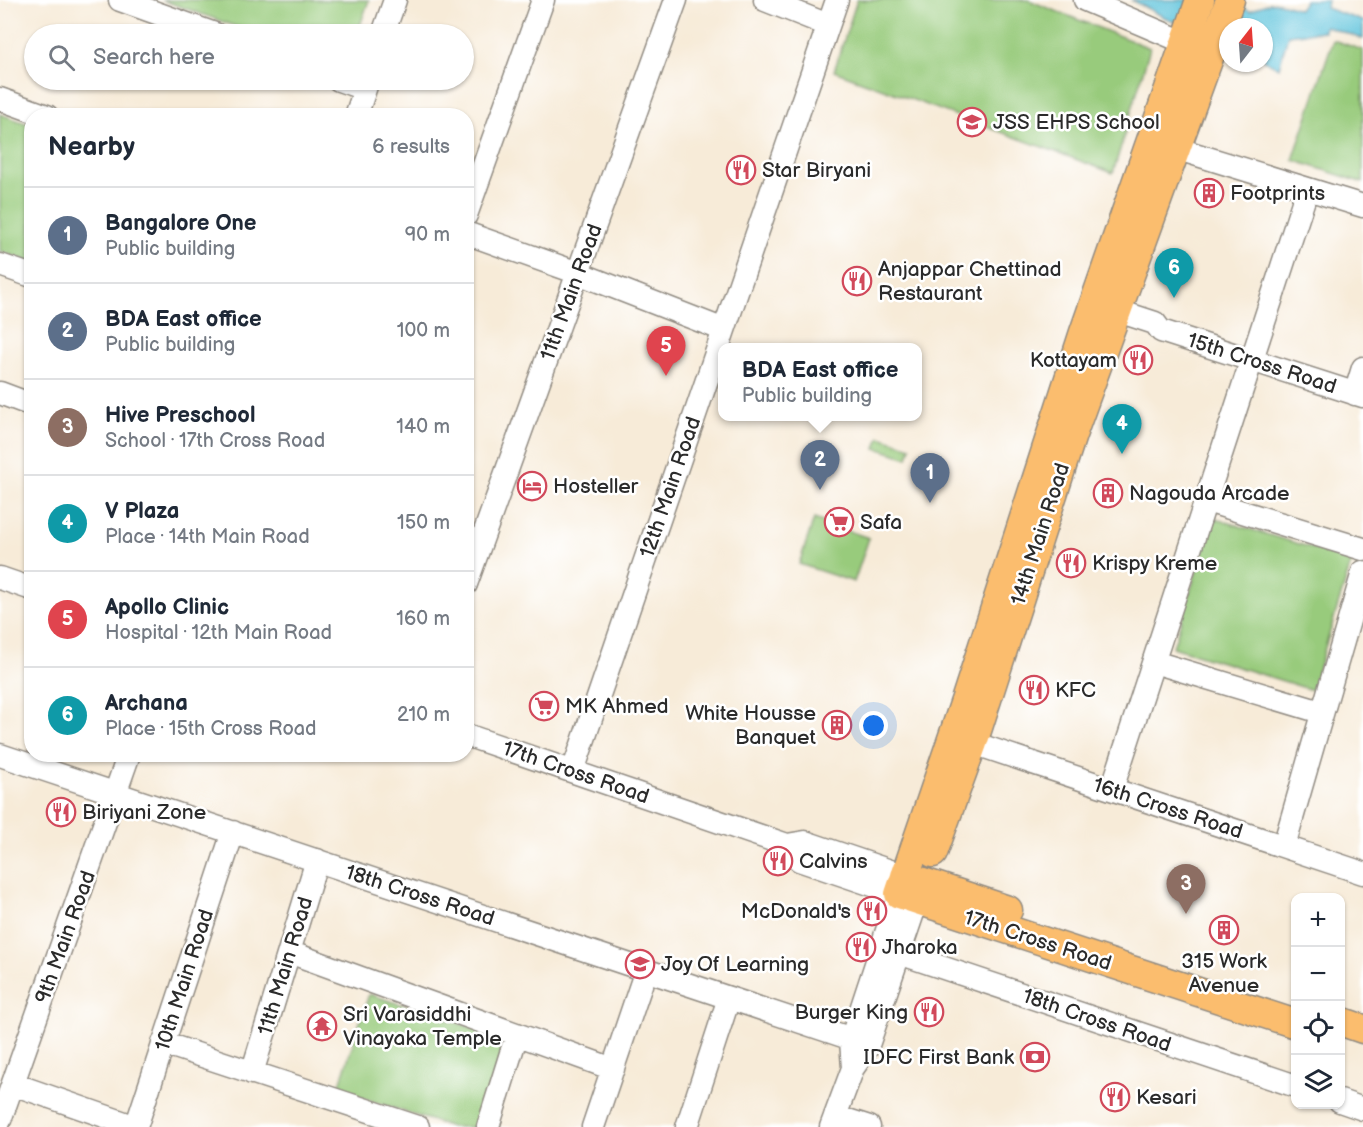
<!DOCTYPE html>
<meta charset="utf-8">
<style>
:root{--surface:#fff;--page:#f6f6f7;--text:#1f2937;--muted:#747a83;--line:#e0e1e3;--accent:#d1495b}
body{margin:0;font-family:"Balsamiq Sans",sans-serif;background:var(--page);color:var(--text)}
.controls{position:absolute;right:18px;bottom:18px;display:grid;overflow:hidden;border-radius:12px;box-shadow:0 2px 4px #0004}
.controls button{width:54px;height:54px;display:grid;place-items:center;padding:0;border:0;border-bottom:2px solid var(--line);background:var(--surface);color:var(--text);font:30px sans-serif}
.compass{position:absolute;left:1219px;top:18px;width:54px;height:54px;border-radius:50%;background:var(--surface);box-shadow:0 2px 4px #0004;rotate:17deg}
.you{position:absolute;left:874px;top:726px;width:21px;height:21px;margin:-15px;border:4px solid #fff;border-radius:50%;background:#1a73e8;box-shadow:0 0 0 9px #1a73e833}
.badge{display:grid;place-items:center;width:39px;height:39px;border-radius:50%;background:var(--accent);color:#fff;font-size:20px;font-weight:700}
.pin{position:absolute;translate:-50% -50px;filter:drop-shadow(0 2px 3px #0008)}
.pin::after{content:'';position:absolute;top:32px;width:21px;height:18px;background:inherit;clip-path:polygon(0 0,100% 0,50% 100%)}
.popup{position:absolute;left:718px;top:343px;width:204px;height:78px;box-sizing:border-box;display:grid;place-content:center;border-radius:12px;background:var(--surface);filter:drop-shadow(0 2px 4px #0005);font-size:20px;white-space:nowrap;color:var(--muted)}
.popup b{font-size:22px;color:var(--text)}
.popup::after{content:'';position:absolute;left:50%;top:100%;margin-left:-12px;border:12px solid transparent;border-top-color:var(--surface)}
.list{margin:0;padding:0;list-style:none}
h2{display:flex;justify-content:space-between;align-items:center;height:78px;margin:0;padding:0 24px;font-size:26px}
h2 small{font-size:20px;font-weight:400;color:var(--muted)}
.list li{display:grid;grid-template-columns:39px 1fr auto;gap:18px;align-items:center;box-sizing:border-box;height:96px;padding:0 24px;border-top:2px solid var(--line)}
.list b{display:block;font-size:22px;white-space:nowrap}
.list p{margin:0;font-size:20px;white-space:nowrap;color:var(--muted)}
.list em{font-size:20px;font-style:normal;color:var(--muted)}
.icon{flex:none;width:33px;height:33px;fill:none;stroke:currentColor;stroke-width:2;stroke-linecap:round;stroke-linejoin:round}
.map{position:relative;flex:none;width:1363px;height:1127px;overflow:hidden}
.search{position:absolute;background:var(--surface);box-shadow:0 2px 4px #0004;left:24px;top:24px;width:450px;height:66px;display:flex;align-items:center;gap:15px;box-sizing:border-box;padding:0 21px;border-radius:33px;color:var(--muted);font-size:22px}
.panel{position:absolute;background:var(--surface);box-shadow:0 2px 4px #0004;left:24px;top:108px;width:450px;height:654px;border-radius:24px}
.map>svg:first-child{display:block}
.green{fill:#98cb7c;stroke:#627b54;stroke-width:1.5}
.water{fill:#5dc3db;stroke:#447783;stroke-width:1.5}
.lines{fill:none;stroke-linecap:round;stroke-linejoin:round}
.minor-casing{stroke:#918b82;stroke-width:25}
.major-casing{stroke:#918b82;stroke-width:31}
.minor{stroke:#fff;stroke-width:22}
.major{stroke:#fbbd6e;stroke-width:28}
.labels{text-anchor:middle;stroke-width:5;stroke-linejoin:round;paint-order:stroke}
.poi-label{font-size:21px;fill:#2b2b2b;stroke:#fff;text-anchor:start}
.street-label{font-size:21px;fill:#2b2b2b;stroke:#fff}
</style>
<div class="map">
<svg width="1363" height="1127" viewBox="0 0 1363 1127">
<rect width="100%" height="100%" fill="#fff"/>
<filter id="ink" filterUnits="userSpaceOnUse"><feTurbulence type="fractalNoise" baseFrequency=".0167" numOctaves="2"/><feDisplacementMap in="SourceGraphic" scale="12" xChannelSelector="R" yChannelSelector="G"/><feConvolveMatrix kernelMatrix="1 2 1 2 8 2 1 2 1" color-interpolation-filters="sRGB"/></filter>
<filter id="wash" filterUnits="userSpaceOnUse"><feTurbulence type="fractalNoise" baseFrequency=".008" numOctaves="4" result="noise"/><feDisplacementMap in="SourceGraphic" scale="24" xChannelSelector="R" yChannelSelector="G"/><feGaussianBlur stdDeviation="1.35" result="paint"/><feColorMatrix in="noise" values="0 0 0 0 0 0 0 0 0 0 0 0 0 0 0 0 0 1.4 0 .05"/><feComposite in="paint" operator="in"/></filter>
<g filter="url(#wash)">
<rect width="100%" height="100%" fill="#f7ebd8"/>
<path class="green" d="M162,0H369L357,34H257Z
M857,0H1028L1150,48L1113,173L834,71Z
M1333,40L1363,50V183L1293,160Z
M0,114L31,125V262L0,251Z
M880,437L911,447L908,458L876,448Z
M1213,518L1352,560L1312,690L1173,647Z
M814,519L869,538L854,582L799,564Z
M369,994L507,1039L478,1127H451L338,1090Z"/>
<path class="water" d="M1131,0H1230L1250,11C1272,0 1275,0 1299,9L1305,0H1327L1326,8L1363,21V39L1325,26L1324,31L1288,35L1279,68L1264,60V27H1228V42L1170,20Z"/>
</g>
<g filter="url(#ink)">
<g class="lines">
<g class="minor-casing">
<path id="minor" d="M120,0L215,34
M765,0L828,25
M1085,0L1186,43
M383,34L395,0
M339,80L365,89
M0,99L47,116
M356,116L368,80
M1175,148L1363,206
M466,215L543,0
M466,233L578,273L724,330
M0,265L32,276
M1103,306L1155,323L1161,331L1363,396
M0,393L32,405
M1355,394L1363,368
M1207,501L1363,549
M0,578L32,589
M466,584L676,0
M1154,662L1321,712
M466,735L787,845L805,842L905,876
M973,743L1363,873
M0,755L852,1039
M573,771L837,0
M1112,789L1307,190
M787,845L799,860L899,894L851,1040L853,1068
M1284,846L1363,572
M289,952L613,1069
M899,953L1296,1086
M163,1043L418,1127
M252,1073L317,860
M13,1084L136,1127
M1340,1101L1363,1109
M835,1116L869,1127
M0,1120L129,754
M136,1127L233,832
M488,1127L517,1034
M593,1127L646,970
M687,1127L729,998
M831,1127L853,1068L867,1048L917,901"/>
</g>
<g class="major-casing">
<path id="major" d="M1200,0L1084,332L966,698L899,894L1296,1024
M933,853L973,743L1072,435L1230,0
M905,876L1008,910
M1340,1021L1363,1029"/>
</g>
<use href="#minor" class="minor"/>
<use href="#major" class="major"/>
</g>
</g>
<defs>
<g id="school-ring" transform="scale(1.5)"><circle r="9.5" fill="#fff" stroke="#d1495b" stroke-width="1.5"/><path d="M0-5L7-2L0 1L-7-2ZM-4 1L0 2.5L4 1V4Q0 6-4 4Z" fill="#d1495b"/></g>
<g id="restaurant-ring" transform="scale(1.5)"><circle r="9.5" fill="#fff" stroke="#d1495b" stroke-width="1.5"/><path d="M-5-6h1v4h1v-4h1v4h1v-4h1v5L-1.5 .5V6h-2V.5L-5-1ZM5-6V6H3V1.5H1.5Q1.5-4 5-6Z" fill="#d1495b"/></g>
<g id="building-ring" transform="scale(1.5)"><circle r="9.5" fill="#fff" stroke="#d1495b" stroke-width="1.5"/><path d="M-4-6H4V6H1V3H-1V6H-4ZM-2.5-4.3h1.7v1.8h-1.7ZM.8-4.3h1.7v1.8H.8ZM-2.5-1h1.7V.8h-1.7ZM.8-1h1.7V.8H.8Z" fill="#d1495b"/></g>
<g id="hotel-ring" transform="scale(1.5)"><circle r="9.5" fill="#fff" stroke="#d1495b" stroke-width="1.5"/><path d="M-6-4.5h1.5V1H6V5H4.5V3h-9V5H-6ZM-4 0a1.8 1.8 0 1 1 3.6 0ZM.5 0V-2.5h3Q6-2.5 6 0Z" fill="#d1495b"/></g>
<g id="supermarket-ring" transform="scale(1.5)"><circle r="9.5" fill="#fff" stroke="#d1495b" stroke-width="1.5"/><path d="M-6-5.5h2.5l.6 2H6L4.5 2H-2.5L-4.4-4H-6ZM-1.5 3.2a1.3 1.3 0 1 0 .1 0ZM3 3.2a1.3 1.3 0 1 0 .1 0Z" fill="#d1495b"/></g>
<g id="temple-ring" transform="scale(1.5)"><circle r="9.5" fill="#fff" stroke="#d1495b" stroke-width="1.5"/><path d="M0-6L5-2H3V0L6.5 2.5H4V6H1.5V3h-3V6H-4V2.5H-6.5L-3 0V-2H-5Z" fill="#d1495b"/></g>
<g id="bank-ring" transform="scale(1.5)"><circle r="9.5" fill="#fff" stroke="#d1495b" stroke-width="1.5"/><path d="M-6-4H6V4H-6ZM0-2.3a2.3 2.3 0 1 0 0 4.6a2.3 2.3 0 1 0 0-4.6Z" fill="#d1495b"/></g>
</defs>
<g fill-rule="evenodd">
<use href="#school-ring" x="972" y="122"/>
<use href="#restaurant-ring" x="741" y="170"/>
<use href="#building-ring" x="1209" y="193"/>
<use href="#restaurant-ring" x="857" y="281"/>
<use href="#restaurant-ring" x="1138" y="360"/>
<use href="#hotel-ring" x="532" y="486"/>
<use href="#building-ring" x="1108" y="493"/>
<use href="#supermarket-ring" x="839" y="522"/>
<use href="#restaurant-ring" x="1071" y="563"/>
<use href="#restaurant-ring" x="1034" y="690"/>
<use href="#supermarket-ring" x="544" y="706"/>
<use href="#building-ring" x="837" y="725"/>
<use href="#restaurant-ring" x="61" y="812"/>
<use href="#restaurant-ring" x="778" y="861"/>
<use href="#restaurant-ring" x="872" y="911"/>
<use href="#building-ring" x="1224" y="930"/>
<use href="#restaurant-ring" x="861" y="947"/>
<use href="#school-ring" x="640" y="964"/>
<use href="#restaurant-ring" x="929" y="1012"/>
<use href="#temple-ring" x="322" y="1026"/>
<use href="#bank-ring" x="1035" y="1057"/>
<use href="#restaurant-ring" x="1115" y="1097"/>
</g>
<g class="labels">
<g class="poi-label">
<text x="993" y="129">JSS EHPS School</text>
<text x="762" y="177">Star Biryani</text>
<text x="1230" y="200">Footprints</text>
<text x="878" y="276">Anjappar Chettinad<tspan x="878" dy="24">Restaurant</tspan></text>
<text x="1117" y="367" text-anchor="end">Kottayam</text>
<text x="553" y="493">Hosteller</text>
<text x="1129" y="500">Nagouda Arcade</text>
<text x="860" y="529">Safa</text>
<text x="1092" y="570">Krispy Kreme</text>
<text x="1055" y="697">KFC</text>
<text x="565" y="713">MK Ahmed</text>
<text x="816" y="720" text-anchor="end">White Housse<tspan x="816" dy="24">Banquet</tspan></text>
<text x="82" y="819">Biriyani Zone</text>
<text x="799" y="868">Calvins</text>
<text x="851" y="918" text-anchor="end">McDonald's</text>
<text x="882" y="954">Jharoka</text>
<text x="1224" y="968" text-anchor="middle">315 Work<tspan x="1224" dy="24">Avenue</tspan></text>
<text x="661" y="971">Joy Of Learning</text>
<text x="908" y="1019" text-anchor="end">Burger King</text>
<text x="343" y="1021">Sri Varasiddhi<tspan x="343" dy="24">Vinayaka Temple</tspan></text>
<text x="1014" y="1064" text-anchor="end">IDFC First Bank</text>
<text x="1136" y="1104">Kesari</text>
</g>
<g class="street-label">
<text transform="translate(571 292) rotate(-70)" y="7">11th Main Road</text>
<text transform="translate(1262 363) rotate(18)" y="7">15th Cross Road</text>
<text transform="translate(670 487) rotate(-71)" y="7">12th Main Road</text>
<text transform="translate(1040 534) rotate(-72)" y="7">14th Main Road</text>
<text transform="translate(576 772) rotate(19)" y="7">17th Cross Road</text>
<text transform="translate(1168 808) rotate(18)" y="7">16th Cross Road</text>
<text transform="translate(420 895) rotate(18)" y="7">18th Cross Road</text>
<text transform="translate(65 937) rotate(-70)" y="7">9th Main Road</text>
<text transform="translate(1038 940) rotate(18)" y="7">17th Cross Road</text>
<text transform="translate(285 966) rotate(-73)" y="7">11th Main Road</text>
<text transform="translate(184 980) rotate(-72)" y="7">10th Main Road</text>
<text transform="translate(1097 1020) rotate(19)" y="7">18th Cross Road</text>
</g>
</g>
</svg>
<div class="controls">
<button>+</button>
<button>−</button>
<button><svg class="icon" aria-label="locate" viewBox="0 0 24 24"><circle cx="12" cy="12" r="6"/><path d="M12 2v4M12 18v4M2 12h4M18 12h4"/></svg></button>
<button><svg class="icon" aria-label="layers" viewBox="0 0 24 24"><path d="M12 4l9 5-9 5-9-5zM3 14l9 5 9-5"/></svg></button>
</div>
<svg class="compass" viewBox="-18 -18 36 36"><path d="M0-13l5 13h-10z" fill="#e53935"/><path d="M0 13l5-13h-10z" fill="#747a83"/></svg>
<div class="you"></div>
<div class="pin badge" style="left:930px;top:503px;background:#5c6f8a">1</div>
<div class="pin badge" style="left:820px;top:490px;background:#5c6f8a">2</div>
<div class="popup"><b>BDA East office</b>Public building</div>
<div class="pin badge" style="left:1186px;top:914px;background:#8d6e63">3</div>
<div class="pin badge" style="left:1122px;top:454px;background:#0f9aa8">4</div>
<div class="pin badge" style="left:666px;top:376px;background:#e0444e">5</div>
<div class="pin badge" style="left:1174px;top:298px;background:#0f9aa8">6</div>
<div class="search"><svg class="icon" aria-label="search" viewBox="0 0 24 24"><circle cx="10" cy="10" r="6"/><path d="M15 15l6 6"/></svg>Search here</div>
<section class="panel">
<h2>Nearby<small>6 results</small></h2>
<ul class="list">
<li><span class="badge" style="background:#5c6f8a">1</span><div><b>Bangalore One</b><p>Public building</p></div><em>90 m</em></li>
<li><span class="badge" style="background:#5c6f8a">2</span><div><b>BDA East office</b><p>Public building</p></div><em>100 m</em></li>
<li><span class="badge" style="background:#8d6e63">3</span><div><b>Hive Preschool</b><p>School · 17th Cross Road</p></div><em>140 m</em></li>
<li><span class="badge" style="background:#0f9aa8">4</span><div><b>V Plaza</b><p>Place · 14th Main Road</p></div><em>150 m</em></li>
<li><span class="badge" style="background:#e0444e">5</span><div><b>Apollo Clinic</b><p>Hospital · 12th Main Road</p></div><em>160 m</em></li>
<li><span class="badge" style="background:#0f9aa8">6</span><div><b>Archana</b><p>Place · 15th Cross Road</p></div><em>210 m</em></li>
</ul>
</section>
</div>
